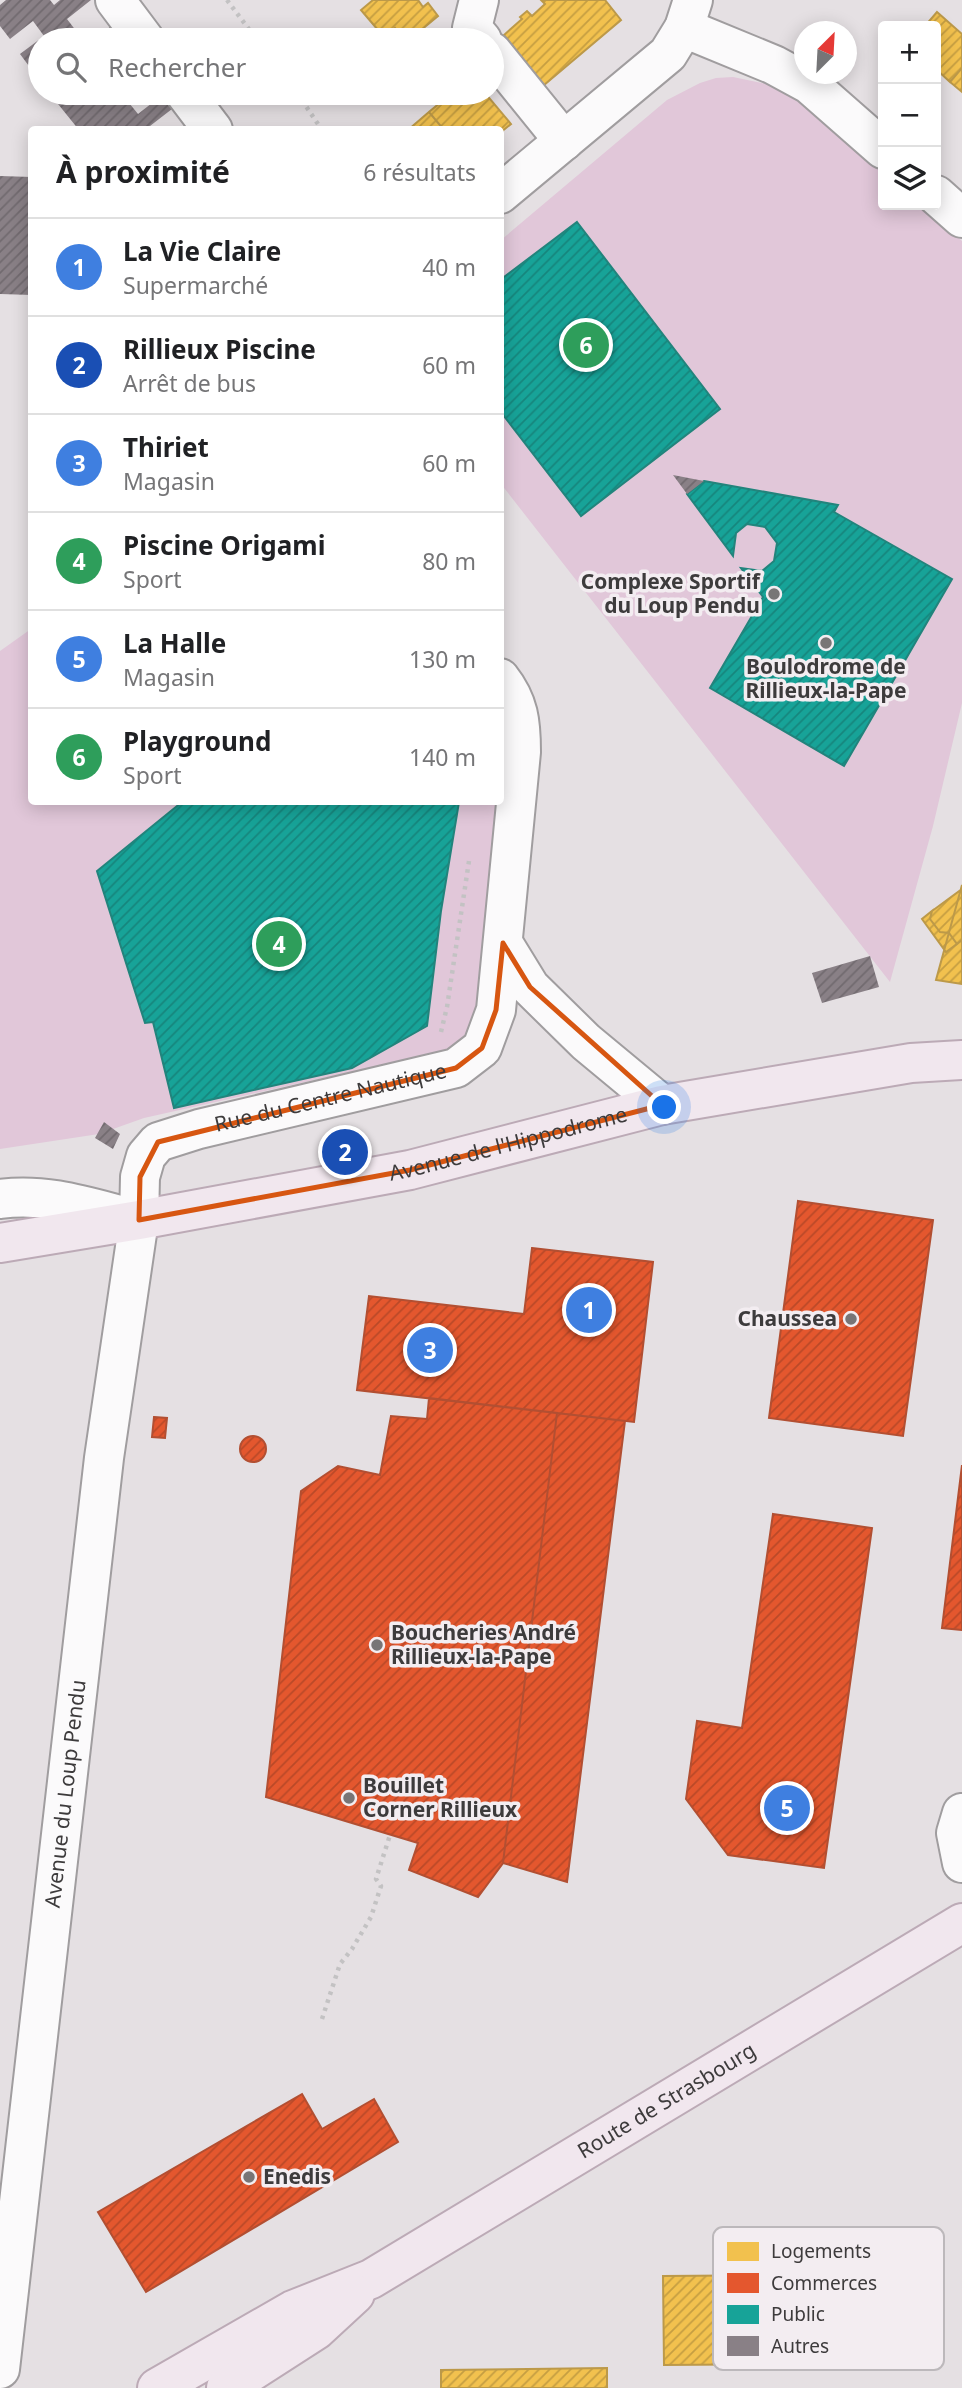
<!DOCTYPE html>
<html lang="fr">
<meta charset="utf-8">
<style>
:root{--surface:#fff;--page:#f2f2f2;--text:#202124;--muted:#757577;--line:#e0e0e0;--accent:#1a73e8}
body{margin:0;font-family:"Noto Sans",sans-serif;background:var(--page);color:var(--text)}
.controls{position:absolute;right:21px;top:21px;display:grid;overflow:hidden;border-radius:7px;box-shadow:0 4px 18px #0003}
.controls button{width:63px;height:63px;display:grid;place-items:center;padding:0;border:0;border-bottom:2px solid var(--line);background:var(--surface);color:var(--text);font:35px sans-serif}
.compass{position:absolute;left:794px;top:21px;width:63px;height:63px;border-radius:50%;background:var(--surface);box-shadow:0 4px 18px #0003;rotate:24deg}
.you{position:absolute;left:665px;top:1108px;width:24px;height:24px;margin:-18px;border:5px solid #fff;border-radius:50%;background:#1a73e8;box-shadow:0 0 0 10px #1a73e833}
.badge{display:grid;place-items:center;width:46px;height:46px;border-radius:50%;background:var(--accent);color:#fff;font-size:23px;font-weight:700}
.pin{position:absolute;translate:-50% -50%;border:4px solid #fff;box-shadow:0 2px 7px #0006}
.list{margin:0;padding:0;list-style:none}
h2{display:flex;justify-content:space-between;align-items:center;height:91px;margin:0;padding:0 28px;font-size:30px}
h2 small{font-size:23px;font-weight:400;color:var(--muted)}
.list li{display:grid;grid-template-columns:46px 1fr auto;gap:21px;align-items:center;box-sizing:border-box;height:98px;padding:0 28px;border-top:2px solid var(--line)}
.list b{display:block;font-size:26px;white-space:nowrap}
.list p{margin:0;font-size:23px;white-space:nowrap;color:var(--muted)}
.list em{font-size:23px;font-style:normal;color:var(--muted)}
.icon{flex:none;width:38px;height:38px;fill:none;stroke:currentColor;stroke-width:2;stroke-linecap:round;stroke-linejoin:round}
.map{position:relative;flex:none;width:962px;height:2388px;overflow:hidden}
.search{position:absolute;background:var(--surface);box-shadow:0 4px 18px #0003;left:28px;top:28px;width:476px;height:77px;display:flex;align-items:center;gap:18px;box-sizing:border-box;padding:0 24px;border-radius:38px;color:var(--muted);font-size:26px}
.panel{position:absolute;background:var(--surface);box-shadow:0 4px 18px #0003;left:28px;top:126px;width:476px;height:679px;border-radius:7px}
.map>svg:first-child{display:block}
.garden{fill:#e1c7d9}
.homes{fill:url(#homes-hatch);stroke:#bc9949;stroke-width:2}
.shops{fill:url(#shops-hatch);stroke:#b24f32;stroke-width:2}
.public{fill:url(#public-hatch);stroke:#22847c;stroke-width:2}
.building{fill:url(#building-hatch)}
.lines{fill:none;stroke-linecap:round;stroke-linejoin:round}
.minor-casing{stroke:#a09d9f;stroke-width:42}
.major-casing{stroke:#bcaab6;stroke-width:42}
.path{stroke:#c3c2c3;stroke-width:4.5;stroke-dasharray:3.5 5;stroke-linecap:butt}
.minor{stroke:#fbfafb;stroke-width:38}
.major{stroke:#f1e7ee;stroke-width:38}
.marked{fill:none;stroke:#d75611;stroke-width:5;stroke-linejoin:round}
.poi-dot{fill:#787576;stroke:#f3edf1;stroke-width:2.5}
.labels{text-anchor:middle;stroke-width:7;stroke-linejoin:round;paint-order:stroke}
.poi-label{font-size:21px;font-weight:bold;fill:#3d3b3c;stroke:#f3edf1;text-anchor:start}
.street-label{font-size:21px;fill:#3d3b3c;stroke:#f3edf1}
.key{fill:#f3edf1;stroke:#bcb8bb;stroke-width:2}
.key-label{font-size:19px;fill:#3d3b3c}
</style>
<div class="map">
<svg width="962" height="2388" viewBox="0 0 962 2388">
<defs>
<pattern id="homes-hatch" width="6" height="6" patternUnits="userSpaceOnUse" patternTransform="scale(1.75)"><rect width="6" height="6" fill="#f2c14e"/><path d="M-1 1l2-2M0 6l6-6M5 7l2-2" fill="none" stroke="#c59e42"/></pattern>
<pattern id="shops-hatch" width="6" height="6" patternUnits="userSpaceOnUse" patternTransform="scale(1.75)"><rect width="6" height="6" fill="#e4572e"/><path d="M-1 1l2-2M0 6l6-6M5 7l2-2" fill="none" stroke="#ba4928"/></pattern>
<pattern id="public-hatch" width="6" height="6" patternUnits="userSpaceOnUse" patternTransform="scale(1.75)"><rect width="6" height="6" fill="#17a398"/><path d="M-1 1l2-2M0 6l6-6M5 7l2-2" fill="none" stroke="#16867d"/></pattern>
<pattern id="building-hatch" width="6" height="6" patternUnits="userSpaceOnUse" patternTransform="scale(1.75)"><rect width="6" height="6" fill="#898086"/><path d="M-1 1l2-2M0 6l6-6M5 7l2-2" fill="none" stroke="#716a6f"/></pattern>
</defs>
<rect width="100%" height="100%" fill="#e5e0e3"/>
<path class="garden" d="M733,77L771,85L794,98L883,173V205H920L962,241V703L933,826L890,982L501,484V240L667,100L700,83L716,78Z
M31,629L32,802H496L476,1027L457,1048L144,1118L99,1134L0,1149V651Z"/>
<path class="homes" d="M373,0H418L423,7L428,3L438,16L409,40H404L395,28L384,37L361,10Z
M541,0H605L621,20L544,85L504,35L522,19L520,17L527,11L532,16L545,4Z
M937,12L962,34V68L950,82L936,69V26H925Z
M962,68V92L950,82Z
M452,93H468L470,96L474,93H485L511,124L500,133V130H444L429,112Z
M429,112L444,130H408Z
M962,885V984L936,980Z
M962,889V940L957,944L949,933L940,932L930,919L932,911Z
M932,911L930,919L940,932L949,933L957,944L946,952L922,919Z
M932,2274L933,2363L664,2365L663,2276Z
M607,2368V2388H441V2370Z"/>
<path class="shops" d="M798,1201L933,1220L903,1436L769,1418Z
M532,1248L653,1262L634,1422L357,1390L369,1296L524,1314Z
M429,1398L557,1413L503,1863L478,1897L409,1870L418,1843L266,1797L301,1491L338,1466L380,1475L391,1416L427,1419Z
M557,1413L625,1421L567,1882L503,1863Z
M154,1417L167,1418L165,1438L152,1437Z
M240 1449a13 13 0 1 1 26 0a13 13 0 1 1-26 0Z
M962,1465V1630L942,1628Z
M773,1514L872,1528L824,1868L728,1855L686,1799L697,1721L742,1728Z
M302,2094L322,2129L374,2099L398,2142L146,2292L98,2212Z"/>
<path class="public" d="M577,222L720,409L581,516L500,411V280Z
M704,481L838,505L834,512L952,579L844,766L710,688L763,597L741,568L762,571L774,561L777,543L765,527L747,524L736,533L733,556L687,494Z
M182,802H459L441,911L427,1026L352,1068L174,1108L153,1022L145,1023L97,871Z"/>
<path class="building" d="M6,0H50L54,5L60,0H91L67,19L83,40H40V81L20,54L44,36L33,21L10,39L0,26V5Z
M110,27L121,40H94Z
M62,93H121L138,114L161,96L172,109L150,126L152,130H79L54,99Z
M0,176L32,177V295L0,294Z
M673,475L704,481L687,494Z
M870,956L879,987L822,1003L812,973Z
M104,1122L120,1134L113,1149L95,1138Z"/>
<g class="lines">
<g class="minor-casing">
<g id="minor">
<path d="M115,0L145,40"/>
<path d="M479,0L472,28L482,40"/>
<path d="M684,28L774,65L809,84L883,149"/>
<path d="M492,52L564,141"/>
<path d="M185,93L213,130"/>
<path d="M500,194L668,54L684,28L693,0"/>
<path d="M936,195L962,218"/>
<path d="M503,943L530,987L586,1042L662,1105"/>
<path d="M0,1199C48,1192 94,1209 139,1220"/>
<path d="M962,1813L956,1833L962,1863"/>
<path id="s1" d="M0,2369L104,1458L139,1220L140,1177L146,1156L158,1142L199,1129L456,1068L482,1048L496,1010L521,752C521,722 519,702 500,678"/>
</g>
</g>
<g class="major-casing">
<g id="major">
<path id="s2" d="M0,1243L139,1220L410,1170L662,1105L911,1063L962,1060"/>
<path id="s3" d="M157,2388L293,2310L371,2279L962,1923"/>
<path d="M226,2388L316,2330L355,2294"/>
</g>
</g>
<path class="path" d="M227,0L257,40
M297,93L322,130
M441,1032L447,1007L469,861
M322,2019L340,1964L352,1949L371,1917L381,1886L376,1879L390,1835"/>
<use href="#minor" class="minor"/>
<use href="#major" class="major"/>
</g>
<path class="marked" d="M503,943L530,987L662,1105L410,1170L139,1220L140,1177L158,1142L456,1068L482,1048L496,1010Z"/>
<g class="poi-dot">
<circle cx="774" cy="594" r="7"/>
<circle cx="826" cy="643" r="7"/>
<circle cx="851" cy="1319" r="7"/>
<circle cx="377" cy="1645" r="7"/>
<circle cx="349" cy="1798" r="7"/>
<circle cx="249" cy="2177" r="7"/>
</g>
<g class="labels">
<g class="poi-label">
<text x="760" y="589" text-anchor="end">Complexe Sportif<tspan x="760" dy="24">du Loup Pendu</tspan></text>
<text x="826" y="674" text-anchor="middle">Boulodrome de<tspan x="826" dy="24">Rillieux-la-Pape</tspan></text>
<text x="837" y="1326" text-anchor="end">Chaussea</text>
<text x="391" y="1640">Boucheries André<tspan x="391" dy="24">Rillieux-la-Pape</tspan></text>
<text x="363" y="1793">Bouillet<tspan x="363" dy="24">Corner Rillieux</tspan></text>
<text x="263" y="2184">Enedis</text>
</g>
<g class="street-label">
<text dy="7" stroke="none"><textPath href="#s1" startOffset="1419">Rue du Centre Nautique</textPath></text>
<text dy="7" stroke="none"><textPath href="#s2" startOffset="518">Avenue de l'Hippodrome</textPath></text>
<text dy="7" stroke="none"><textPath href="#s1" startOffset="579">Avenue du Loup Pendu</textPath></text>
<text dy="7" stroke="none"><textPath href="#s3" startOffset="586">Route de Strasbourg</textPath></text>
</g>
</g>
<rect x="713" y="2227" width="231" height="143" rx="10" class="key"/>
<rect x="727" y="2242" width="32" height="19" fill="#f2c14e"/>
<rect x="727" y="2273" width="32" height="20" fill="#e4572e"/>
<rect x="727" y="2305" width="32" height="19" fill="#17a398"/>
<rect x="727" y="2336" width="32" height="20" fill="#898086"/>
<g class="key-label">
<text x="771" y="2258">Logements</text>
<text x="771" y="2290">Commerces</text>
<text x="771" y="2321">Public</text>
<text x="771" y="2353">Autres</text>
</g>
</svg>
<div class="controls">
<button>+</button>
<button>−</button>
<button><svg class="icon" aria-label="layers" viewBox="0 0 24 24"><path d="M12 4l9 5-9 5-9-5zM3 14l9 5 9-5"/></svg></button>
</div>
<svg class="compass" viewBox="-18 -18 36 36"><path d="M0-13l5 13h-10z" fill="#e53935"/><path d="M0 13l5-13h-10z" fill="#757577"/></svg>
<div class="you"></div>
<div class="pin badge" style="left:589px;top:1310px;background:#3f7fe0">1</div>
<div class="pin badge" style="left:345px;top:1152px;background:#1a4fb4">2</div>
<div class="pin badge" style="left:430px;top:1350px;background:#3f7fe0">3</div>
<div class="pin badge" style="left:279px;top:944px;background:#2e9e5b">4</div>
<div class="pin badge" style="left:787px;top:1808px;background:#3f7fe0">5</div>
<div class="pin badge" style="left:586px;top:345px;background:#2e9e5b">6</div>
<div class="search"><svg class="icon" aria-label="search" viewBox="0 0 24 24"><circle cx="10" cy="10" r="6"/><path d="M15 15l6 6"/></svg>Rechercher</div>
<section class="panel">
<h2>À proximité<small>6 résultats</small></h2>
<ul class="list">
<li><span class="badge" style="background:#3f7fe0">1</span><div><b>La Vie Claire</b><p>Supermarché</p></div><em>40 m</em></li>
<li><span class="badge" style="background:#1a4fb4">2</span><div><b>Rillieux Piscine</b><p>Arrêt de bus</p></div><em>60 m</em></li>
<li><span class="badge" style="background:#3f7fe0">3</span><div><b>Thiriet</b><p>Magasin</p></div><em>60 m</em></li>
<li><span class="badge" style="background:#2e9e5b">4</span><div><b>Piscine Origami</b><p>Sport</p></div><em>80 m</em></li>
<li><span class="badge" style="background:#3f7fe0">5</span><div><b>La Halle</b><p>Magasin</p></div><em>130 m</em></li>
<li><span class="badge" style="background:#2e9e5b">6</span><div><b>Playground</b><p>Sport</p></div><em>140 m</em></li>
</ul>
</section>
</div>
